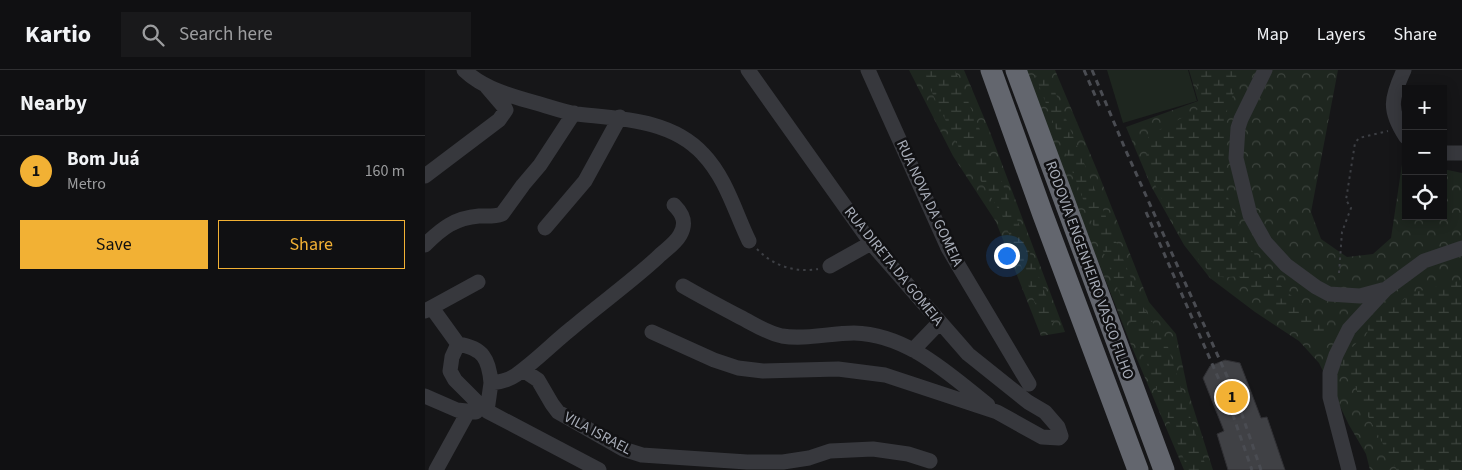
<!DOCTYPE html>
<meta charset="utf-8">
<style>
:root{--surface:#101012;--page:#19191b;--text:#f1f3f6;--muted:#9c9d9f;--line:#303032;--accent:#f2b134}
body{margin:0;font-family:"Source Sans 3",sans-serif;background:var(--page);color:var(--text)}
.controls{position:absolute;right:15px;top:15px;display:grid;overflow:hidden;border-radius:0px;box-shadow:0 2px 12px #0003}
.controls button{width:45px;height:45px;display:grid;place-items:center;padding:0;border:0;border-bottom:1px solid var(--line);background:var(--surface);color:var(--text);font:25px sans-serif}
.you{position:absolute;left:581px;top:185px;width:18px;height:18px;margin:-12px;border:4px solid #fff;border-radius:50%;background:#1a73e8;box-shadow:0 0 0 8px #1a73e833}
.badge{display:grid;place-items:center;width:32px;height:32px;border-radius:50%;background:var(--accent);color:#111;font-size:16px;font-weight:700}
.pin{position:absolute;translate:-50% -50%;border:2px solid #fff;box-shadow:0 1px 5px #0006}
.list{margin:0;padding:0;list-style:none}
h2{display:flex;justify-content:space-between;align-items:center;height:65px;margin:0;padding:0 20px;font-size:21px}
h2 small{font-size:16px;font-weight:400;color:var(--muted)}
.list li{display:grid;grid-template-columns:32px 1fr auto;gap:15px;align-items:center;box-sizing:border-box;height:70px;padding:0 20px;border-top:1px solid var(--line)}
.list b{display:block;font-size:19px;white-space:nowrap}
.list p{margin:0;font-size:16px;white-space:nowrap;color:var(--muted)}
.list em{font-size:16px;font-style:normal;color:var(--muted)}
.actions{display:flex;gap:10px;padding:15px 20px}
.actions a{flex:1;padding:11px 0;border:1px solid var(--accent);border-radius:0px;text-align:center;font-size:18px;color:var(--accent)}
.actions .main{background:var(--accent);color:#111}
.icon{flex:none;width:28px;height:28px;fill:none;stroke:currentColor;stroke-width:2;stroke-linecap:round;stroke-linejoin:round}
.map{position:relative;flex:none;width:1037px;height:400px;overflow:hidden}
header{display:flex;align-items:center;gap:30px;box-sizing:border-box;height:70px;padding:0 25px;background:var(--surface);border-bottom:1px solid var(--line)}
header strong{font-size:24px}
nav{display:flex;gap:28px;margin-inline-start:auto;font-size:18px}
.search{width:350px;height:45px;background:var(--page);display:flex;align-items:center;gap:12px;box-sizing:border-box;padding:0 18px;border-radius:0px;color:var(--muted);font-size:19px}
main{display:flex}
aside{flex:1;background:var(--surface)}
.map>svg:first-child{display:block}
.forest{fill:url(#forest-crowns)}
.wetland{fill:url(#wetland-marsh)}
.pitch{fill:#1e261f}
.building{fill:#404145;stroke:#303034}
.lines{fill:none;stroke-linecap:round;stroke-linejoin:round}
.path{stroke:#3d3f44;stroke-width:2;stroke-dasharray:2.5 4;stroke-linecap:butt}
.minor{stroke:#37383d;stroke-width:15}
.highway{stroke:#63666e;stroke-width:21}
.rail{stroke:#4a4c52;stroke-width:3;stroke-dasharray:6 5;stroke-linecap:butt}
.labels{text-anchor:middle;stroke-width:5;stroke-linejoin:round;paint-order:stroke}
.street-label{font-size:15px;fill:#a8adb8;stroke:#111113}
</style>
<header>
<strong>Kartio</strong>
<div class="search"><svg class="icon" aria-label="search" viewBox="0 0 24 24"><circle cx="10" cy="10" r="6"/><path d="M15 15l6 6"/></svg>Search here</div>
<nav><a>Map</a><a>Layers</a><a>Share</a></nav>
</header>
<main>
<aside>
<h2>Nearby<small></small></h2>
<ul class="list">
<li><span class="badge">1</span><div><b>Bom Juá</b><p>Metro</p></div><em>160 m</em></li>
</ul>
<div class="actions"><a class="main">Save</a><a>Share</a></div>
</aside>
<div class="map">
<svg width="1037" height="400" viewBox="0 0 1037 400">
<defs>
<pattern id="forest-crowns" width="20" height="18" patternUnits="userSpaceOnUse" patternTransform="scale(1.25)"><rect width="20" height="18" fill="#1e261f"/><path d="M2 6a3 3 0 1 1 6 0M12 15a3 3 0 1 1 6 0" fill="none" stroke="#3c433d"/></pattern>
<pattern id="wetland-marsh" width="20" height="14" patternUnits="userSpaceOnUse" patternTransform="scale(1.25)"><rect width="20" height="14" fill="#1e261f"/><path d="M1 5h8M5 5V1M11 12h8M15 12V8" fill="none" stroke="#3c433d"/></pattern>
</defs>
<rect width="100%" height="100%" fill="#161618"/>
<path class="forest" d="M484,0H539L565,62L640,262L616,266L571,152L528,86Z
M598,0H630L672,100L724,232L751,264L763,321L788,400H759L706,275Z
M764,0H913L886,142L896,169L922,187L948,184L966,168L979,81L981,82V146H1018V99L1037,103V400H945L941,384L924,355L894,293L874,271L830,242L785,208L759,175L726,116L701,57L773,31Z"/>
<path class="wetland" d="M496,0H530L588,139L630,249L627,254L621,256L617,252L577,145L558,114L536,82Z
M608,0H621L717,235L743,277L782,400H763Z
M768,0H817L802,41L799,92L802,125L815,158L824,176L841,202L871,230L928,277L933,271L939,269L943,261L944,251L991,222L1037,210V400H972L939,339L927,309L916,297L914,290L921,280L927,277L904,257L903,263L896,271H893L813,206C804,207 794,209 786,203C764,184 726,117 722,88C721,80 722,73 724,65L772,40L777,34Z"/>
<path class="pitch" d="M682,0H763L772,31L698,53Z"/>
<path class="building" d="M800,290L815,293L836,348L842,347L860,400H803L792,364L799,361L778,308L785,296Z"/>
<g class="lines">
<path class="path" d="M332,179C348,196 371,203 393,199
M914,203L917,162L926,138L921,130L930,73L934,68L963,61"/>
<path class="minor" d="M39,0C60,20 90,27 118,35C128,38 140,42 151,44C195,49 246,49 278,84C301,108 310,142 324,171
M443,0L523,178L604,314
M840,0L816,49L813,58L811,88L825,145L840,172L861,195L891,217L904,224L935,226L961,219L999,191L1037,178
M979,0C966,28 963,40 981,67
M1018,83H1037
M0,106L74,50L81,40L80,38L62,17
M120,158L160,111L195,47
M0,175C17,158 30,148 54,146C62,146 69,147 77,144L98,115L115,95L149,43
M405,196L446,173
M258,216C277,227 296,237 315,247C329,254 342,263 357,266C380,270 405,263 429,263C482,264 524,304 563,335
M7,238L33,274L27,287L25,301L30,310L52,332L62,341L174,400
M0,241L53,212
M227,262L289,290L313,298L338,301L413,299L460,305L572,342L617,367L634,368L636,366L633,357L620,342L603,332L543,284L446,173L323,0
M33,274C58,278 64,289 66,313
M488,280L511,256
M98,300L113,310L127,334L133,342L198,379L217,385L322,392H358L384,388L405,381L448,379L483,384L505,391
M0,326L32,340L51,342
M62,341L66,313C75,312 84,310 91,305C111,291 128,273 147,258C175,234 206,212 233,187C240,180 250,174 255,165C262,153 258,144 249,135
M11,400L43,342
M924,400L905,327V303L911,285L924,259L960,220"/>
<path class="highway" d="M566,0L618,145L713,400
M591,0L739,400"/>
<path class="rail" d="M659,0L675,37
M667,0L701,81L810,324L836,400
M721,142L802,328L827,400"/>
</g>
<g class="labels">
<g class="street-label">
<text transform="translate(505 133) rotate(65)" y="5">RUA NOVA DA GOMEIA</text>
<text transform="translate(469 196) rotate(51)" y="5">RUA DIRETA DA GOMEIA</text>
<text transform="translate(665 200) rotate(70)" y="5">RODOVIA ENGENHEIRO VASCO FILHO</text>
<text transform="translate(173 363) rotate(28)" y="5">VILA ISRAEL</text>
</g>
</g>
</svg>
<div class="controls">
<button>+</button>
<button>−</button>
<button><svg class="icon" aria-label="locate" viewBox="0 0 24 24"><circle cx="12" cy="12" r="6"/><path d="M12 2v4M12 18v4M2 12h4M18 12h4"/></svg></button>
</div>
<div class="you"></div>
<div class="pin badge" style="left:807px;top:327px">1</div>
</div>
</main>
